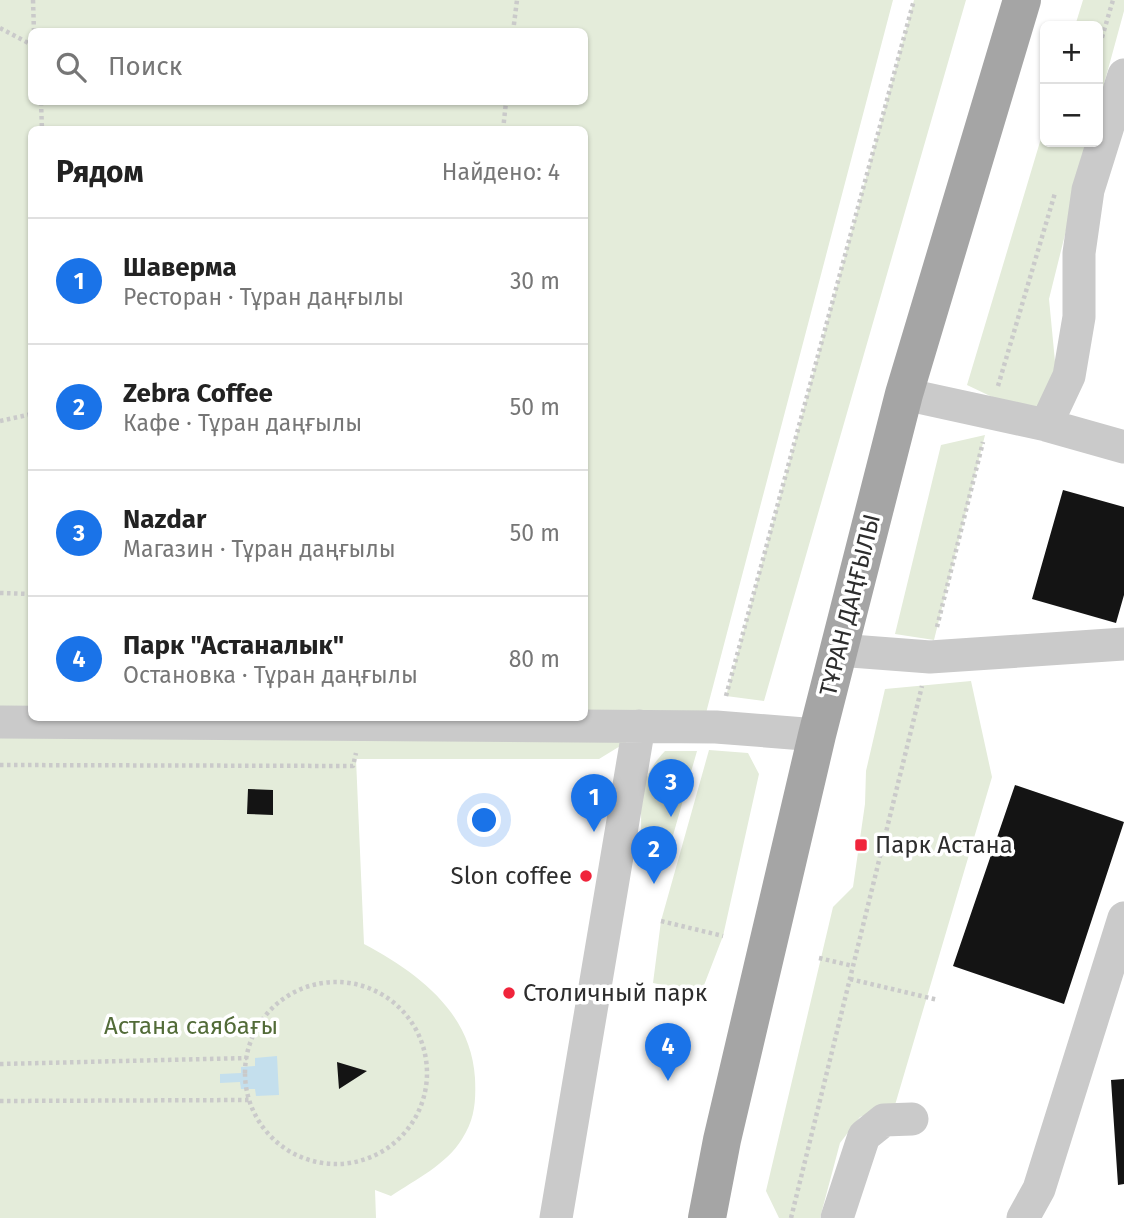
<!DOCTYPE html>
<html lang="ru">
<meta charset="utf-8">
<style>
:root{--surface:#fff;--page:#f2f2f2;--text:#222;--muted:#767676;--line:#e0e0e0;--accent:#1a73e8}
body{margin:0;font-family:"Fira Sans",sans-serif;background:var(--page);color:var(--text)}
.controls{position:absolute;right:21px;top:21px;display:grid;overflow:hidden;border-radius:10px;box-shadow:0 2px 5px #0004}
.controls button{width:63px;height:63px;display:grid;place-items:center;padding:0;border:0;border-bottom:2px solid var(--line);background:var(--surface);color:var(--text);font:35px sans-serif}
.you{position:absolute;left:485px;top:821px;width:24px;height:24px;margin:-18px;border:5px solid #fff;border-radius:50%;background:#1a73e8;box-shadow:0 0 0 10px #1a73e833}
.badge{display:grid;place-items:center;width:46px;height:46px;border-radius:50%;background:var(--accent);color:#fff;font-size:23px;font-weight:700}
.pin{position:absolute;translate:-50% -58px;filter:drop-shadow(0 2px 4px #0008)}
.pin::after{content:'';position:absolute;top:37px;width:24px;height:21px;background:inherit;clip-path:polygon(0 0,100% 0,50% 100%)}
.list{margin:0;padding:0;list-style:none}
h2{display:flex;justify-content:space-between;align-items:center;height:91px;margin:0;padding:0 28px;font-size:30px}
h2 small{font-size:23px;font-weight:400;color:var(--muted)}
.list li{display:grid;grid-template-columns:46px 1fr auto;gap:21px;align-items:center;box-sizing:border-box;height:126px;padding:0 28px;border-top:2px solid var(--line)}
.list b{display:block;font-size:26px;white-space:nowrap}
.list p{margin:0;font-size:23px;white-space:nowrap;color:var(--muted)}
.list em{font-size:23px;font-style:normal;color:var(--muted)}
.icon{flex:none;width:38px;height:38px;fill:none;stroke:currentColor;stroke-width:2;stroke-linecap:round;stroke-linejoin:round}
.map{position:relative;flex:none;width:1124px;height:1218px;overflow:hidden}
.search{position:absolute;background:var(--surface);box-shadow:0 2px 5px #0004;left:28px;top:28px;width:560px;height:77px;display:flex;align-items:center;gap:18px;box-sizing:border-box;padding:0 24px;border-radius:10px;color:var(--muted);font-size:26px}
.panel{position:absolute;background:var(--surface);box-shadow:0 2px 5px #0004;left:28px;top:126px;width:560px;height:595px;border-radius:10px}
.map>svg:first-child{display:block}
.green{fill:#e4ecda;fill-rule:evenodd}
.water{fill:#c4dfed}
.building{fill:#141414}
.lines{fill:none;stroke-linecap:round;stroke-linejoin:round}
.path{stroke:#cacaca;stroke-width:4.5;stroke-dasharray:3.5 3.5;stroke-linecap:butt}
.minor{stroke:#cacaca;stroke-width:33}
.major{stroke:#a5a5a5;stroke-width:38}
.poi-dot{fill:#f0243b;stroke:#fff;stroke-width:2.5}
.labels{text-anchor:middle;stroke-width:7;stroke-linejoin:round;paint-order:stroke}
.street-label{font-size:24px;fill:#2d2d2d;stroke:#fff}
.poi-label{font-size:24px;fill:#2d2d2d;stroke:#fff;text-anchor:start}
.park-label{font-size:24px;fill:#526b38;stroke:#fff}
</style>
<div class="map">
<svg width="1124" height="1218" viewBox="0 0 1124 1218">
<rect width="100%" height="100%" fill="#fff"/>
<path class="green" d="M0,0H893L706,713H674L599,759H356L364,944C418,973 471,1012 475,1078C476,1101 475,1119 462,1139C447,1164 415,1180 391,1196L375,1190L376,1218H0ZM32,32H584V102H32ZM32,130H584V718H32Z
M914,0H966L764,701L726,696Z
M1083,0H1124V11L1098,106V26H1075Z
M1045,125V142H1088L1049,299L1056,372L1049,400L1024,412L967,385Z
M985,435L934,640L895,634L941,445Z
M971,681L992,777L895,1105L860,1117L840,1143L820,1218H779L766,1191L833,907L853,887L865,804L866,771L885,689Z
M709,750L748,753L759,774L723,936L701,993L653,983L661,921Z
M665,751H697L670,846L641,840C642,801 636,782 665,751Z"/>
<path class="water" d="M277,1056L279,1095L256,1096L255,1089H241L240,1082L220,1083V1074L241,1073V1067L255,1066V1058Z"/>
<path class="building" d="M1063,490L1124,507V595L1116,623L1032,599Z
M1015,785L1124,822L1064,1004L953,966Z
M248,789L273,790V815L247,814Z
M337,1062L367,1071L339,1089Z
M1124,1079V1184L1118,1185L1111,1080Z"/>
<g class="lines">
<path class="path" d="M33,0L34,32
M0,28L32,45
M513,32L517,0
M1098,51L1113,0
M41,102L42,130
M503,130L506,102
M32,212V239
M998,386L1055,193
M0,421L32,414
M0,593L32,594
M937,627L983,442
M726,696L914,0
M0,765L353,766L356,753
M661,921L723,936
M819,958L853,966
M850,979L938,1000
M245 1073a91 91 0 1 1 182 0a91 91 0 1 1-182 0Z
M0,1064L247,1058
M0,1101L249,1100
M791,1218L922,686"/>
<path class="minor" d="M904,394L1046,425L1124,447
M1046,425L1069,376L1079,317V253L1088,190L1124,75
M838,650L930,657L1124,644
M0,722L716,727L817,735
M556,1218L639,726
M837,1218L864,1136L884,1120L912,1119
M1023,1218L1039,1189L1124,918"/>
<path class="major" d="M707,1218L722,1140L817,735L904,394L1022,0"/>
</g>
<g class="poi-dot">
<rect x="854" y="838" width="14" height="14" rx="3.5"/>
<circle cx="586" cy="876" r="7"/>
<circle cx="509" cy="993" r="7"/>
</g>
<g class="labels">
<g class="street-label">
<text transform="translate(850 605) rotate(-76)" y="8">ТҰРАН ДАҢҒЫЛЫ</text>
</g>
<g class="poi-label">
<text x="875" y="853">Парк Астана</text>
<text x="572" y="884" text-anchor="end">Slon coffee</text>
<text x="523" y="1001">Столичный парк</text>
</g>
<g class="park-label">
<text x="191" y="1034">Астана саябағы</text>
</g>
</g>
</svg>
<div class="controls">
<button>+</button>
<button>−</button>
</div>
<div class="you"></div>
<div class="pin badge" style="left:594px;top:832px">1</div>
<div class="pin badge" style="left:654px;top:884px">2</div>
<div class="pin badge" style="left:671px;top:817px">3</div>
<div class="pin badge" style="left:668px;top:1081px">4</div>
<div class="search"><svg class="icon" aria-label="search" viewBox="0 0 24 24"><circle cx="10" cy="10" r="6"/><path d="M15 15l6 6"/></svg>Поиск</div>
<section class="panel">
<h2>Рядом<small>Найдено: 4</small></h2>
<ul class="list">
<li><span class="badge">1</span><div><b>Шаверма</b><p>Ресторан · Тұран даңғылы</p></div><em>30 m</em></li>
<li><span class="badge">2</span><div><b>Zebra Coffee</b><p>Кафе · Тұран даңғылы</p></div><em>50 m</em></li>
<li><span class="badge">3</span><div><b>Nazdar</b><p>Магазин · Тұран даңғылы</p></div><em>50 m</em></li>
<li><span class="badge">4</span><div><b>Парк &quot;Астаналык&quot;</b><p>Остановка · Тұран даңғылы</p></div><em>80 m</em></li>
</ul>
</section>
</div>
